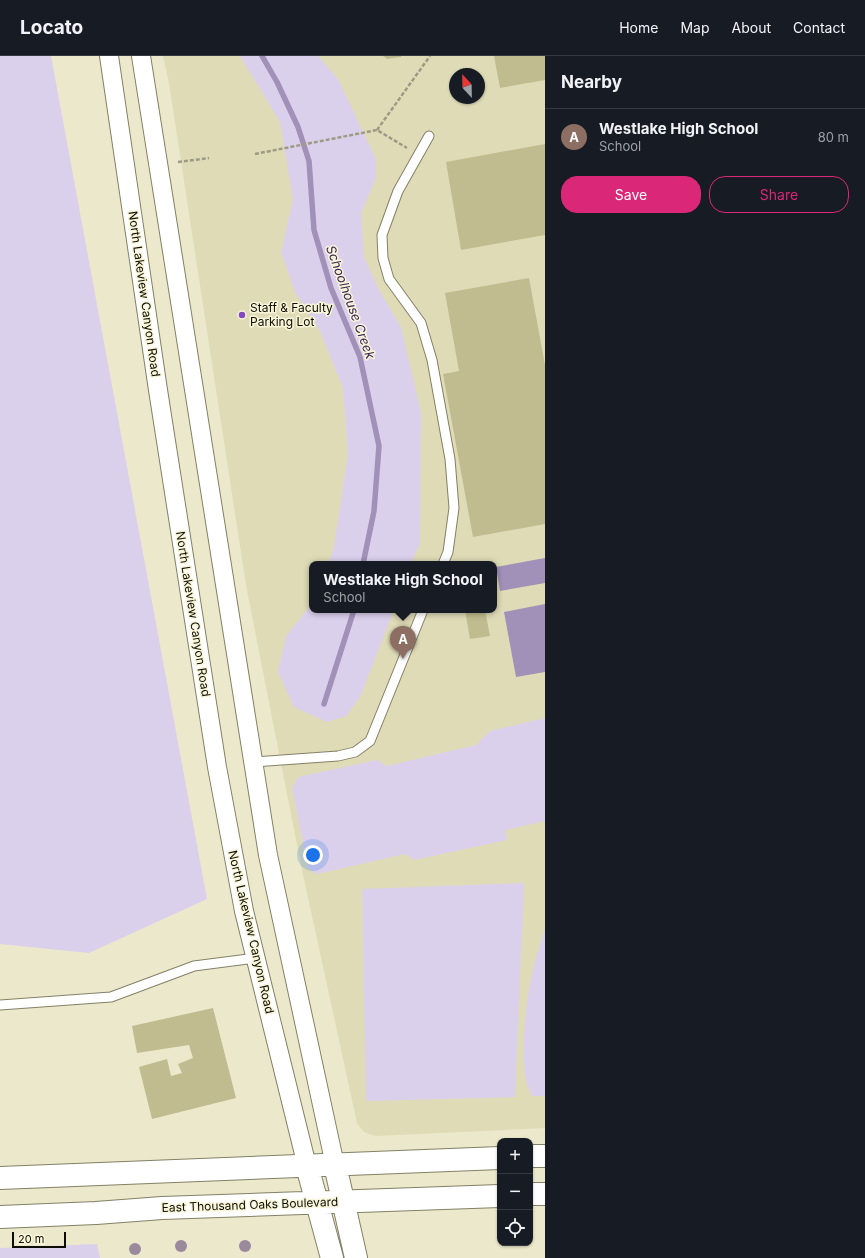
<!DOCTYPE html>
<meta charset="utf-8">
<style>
:root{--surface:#171b24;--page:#20242c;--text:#f1f3f6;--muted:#9ea1a6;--line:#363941;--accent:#db2777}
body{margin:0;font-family:Inter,sans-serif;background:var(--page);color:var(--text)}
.controls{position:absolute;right:12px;bottom:12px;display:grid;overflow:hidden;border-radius:8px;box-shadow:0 1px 3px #0004}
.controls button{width:36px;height:36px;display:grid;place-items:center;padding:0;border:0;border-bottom:1px solid var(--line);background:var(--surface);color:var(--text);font:20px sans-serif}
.compass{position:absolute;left:449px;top:12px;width:36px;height:36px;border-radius:50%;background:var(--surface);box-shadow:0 1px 3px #0004;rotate:338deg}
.scale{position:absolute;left:12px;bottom:10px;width:54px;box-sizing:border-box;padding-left:4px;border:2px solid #0e0d04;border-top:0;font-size:11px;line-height:14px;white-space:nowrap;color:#0e0d04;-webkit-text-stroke:3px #f8f5d8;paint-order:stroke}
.you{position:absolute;left:313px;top:799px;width:14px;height:14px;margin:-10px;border:3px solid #fff;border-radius:50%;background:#1a73e8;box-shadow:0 0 0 6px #1a73e833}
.badge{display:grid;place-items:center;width:26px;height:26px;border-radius:50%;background:var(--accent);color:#fff;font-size:13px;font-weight:700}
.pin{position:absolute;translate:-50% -33px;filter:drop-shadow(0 1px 2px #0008)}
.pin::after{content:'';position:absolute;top:21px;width:14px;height:12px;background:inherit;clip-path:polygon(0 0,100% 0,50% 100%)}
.popup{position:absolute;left:309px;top:505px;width:188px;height:52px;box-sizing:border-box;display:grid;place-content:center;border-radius:8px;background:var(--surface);filter:drop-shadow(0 1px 3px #0005);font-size:13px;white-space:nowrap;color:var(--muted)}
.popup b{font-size:15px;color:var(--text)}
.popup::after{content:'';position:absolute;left:50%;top:100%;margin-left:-8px;border:8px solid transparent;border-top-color:var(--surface)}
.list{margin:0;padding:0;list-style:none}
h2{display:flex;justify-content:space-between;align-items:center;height:52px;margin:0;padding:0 16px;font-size:17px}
h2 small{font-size:13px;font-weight:400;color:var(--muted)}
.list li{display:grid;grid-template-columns:26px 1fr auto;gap:12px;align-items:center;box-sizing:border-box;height:56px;padding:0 16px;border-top:1px solid var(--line)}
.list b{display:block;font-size:15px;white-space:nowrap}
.list p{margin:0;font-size:13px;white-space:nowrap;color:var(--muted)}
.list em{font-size:13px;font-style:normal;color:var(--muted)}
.actions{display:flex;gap:8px;padding:12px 16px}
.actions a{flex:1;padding:9px 0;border:1px solid var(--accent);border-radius:16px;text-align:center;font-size:14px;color:var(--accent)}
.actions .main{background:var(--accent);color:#fff}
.icon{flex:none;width:22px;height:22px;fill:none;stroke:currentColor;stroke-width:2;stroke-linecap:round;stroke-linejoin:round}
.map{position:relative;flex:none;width:545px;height:1202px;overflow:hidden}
header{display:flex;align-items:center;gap:24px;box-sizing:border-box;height:56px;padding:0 20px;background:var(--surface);border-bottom:1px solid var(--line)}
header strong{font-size:19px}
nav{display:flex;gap:22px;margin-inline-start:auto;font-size:14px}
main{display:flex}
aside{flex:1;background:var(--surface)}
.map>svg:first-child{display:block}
.built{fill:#dfdbb7;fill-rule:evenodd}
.green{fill:#dbd0ec}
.water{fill:#a190b8}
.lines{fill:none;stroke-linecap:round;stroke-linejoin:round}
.stream{stroke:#a190b8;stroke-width:5.5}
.building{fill:#c1bc8f}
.lane-casing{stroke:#838066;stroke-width:11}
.street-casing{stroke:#838066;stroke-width:20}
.secondary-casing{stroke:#838066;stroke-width:24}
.path{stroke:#9d9b85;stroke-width:2.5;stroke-dasharray:4 2;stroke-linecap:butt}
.lane{stroke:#fff;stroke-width:9}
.street{stroke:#fff;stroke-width:18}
.secondary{stroke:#fff;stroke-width:22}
.tree{fill:#9a8a9b}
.poi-dot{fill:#8349bf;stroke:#f8f5d8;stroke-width:1.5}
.labels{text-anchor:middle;stroke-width:3;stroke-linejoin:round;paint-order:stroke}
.street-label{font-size:12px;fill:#0e0d04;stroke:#f8f5d8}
.poi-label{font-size:12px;fill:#0e0d04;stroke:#f8f5d8;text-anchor:start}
.water-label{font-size:13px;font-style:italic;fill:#3c2457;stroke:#f8f5d8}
</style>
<header>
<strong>Locato</strong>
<nav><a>Home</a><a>Map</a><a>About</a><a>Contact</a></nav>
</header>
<main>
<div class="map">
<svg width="545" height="1202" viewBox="0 0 545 1202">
<rect width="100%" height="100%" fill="#ebe8cb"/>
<path class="built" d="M163,0H545V1072L375,1080L364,1076L357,1067L302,814L246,529L169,27ZM455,18H479V42H455ZM312,508H494V554H312Z"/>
<path class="green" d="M0,0H51L207,843L89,897L0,888Z
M240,0H318L338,23L376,103V122L361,157L364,201L378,232L401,271L421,357L420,487L411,508H328L334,491L348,398L343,332L320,275L295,236L281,196L293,144L280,66Z
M312,548V554H394L360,641L346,660L327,666L294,651L278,616L286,580Z
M545,662V765L505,774L507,784L414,804L405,798L317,818L308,812L292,732L298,721L377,704L387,710L476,689L490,675Z
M524,827L515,1041L366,1045L362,833Z
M545,874V1040H532C530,1034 526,1027 525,1020C520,976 529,915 545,874Z
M97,1188L100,1202H0V1192Z"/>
<path class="water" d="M545,502V527L500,535L496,511Z
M545,548V616L516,621L504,556Z"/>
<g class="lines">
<path class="stream" d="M262,0L277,26L298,71L309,105L314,174L331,232L360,301L379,390L374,455L363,508
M324,648L354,554"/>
</g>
<path class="building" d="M383,0H401V1L387,3Z
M494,0H545V24L500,32Z
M545,88V179L461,194L446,106Z
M529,222L545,309V468L473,481L443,318L459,315L445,237Z
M465,554H485L490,580L470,583Z
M213,952L236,1042L152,1063L139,1011L167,1003L171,1020L182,1017L178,1008L193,1002L189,989L137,997L132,970Z"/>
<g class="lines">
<g class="lane-casing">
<path id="lane" d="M429,80L398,135L382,179L383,202L389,223L421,267L432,304L450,403L454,452L448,496L443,508
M253,706L338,700L355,696L370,685L423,554
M0,949L111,941L194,910L256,902"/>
</g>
<g class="street-casing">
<path id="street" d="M109,0L158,334L217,711L244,855L307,1110
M141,0L268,799L335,1109"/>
</g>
<g class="secondary-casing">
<path id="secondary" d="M530,1100H545
M335,1109L356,1202
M307,1110L332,1202
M0,1122L500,1102
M530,1138H545
M0,1161L96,1157L162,1152L500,1140"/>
</g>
<path class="path" d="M377,74L430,0
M255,98L377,74L407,92
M178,106L209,102"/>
<use href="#lane" class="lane"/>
<use href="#street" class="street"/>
<use href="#secondary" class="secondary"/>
</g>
<g class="tree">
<circle cx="181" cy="1190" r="6"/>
<circle cx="245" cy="1190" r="6"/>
<circle cx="135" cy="1193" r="6"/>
</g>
<circle class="poi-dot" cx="242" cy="259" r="4"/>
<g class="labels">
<g class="street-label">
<text transform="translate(144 238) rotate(82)" y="4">North Lakeview Canyon Road</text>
<text transform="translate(193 558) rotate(81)" y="4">North Lakeview Canyon Road</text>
<text transform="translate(251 876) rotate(77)" y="4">North Lakeview Canyon Road</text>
<text transform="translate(250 1149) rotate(-2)" y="4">East Thousand Oaks Boulevard</text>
</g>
<g class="poi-label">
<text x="250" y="256">Staff &amp; Faculty<tspan x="250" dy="14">Parking Lot</tspan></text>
</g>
<g class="water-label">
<text transform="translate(351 246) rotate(70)" y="5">Schoolhouse Creek</text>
</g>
</g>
</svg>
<div class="controls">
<button>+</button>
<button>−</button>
<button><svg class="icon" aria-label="locate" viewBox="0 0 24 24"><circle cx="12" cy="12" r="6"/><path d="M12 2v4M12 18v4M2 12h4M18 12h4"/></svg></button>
</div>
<svg class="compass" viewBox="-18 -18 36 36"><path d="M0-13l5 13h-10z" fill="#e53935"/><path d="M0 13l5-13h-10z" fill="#9ea1a6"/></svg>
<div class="scale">20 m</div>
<div class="you"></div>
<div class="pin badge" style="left:403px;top:603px;background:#8d6e63">A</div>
<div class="popup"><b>Westlake High School</b>School</div>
</div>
<aside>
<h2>Nearby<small></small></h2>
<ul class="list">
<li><span class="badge" style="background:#8d6e63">A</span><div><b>Westlake High School</b><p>School</p></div><em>80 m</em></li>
</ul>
<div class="actions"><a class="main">Save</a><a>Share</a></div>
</aside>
</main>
